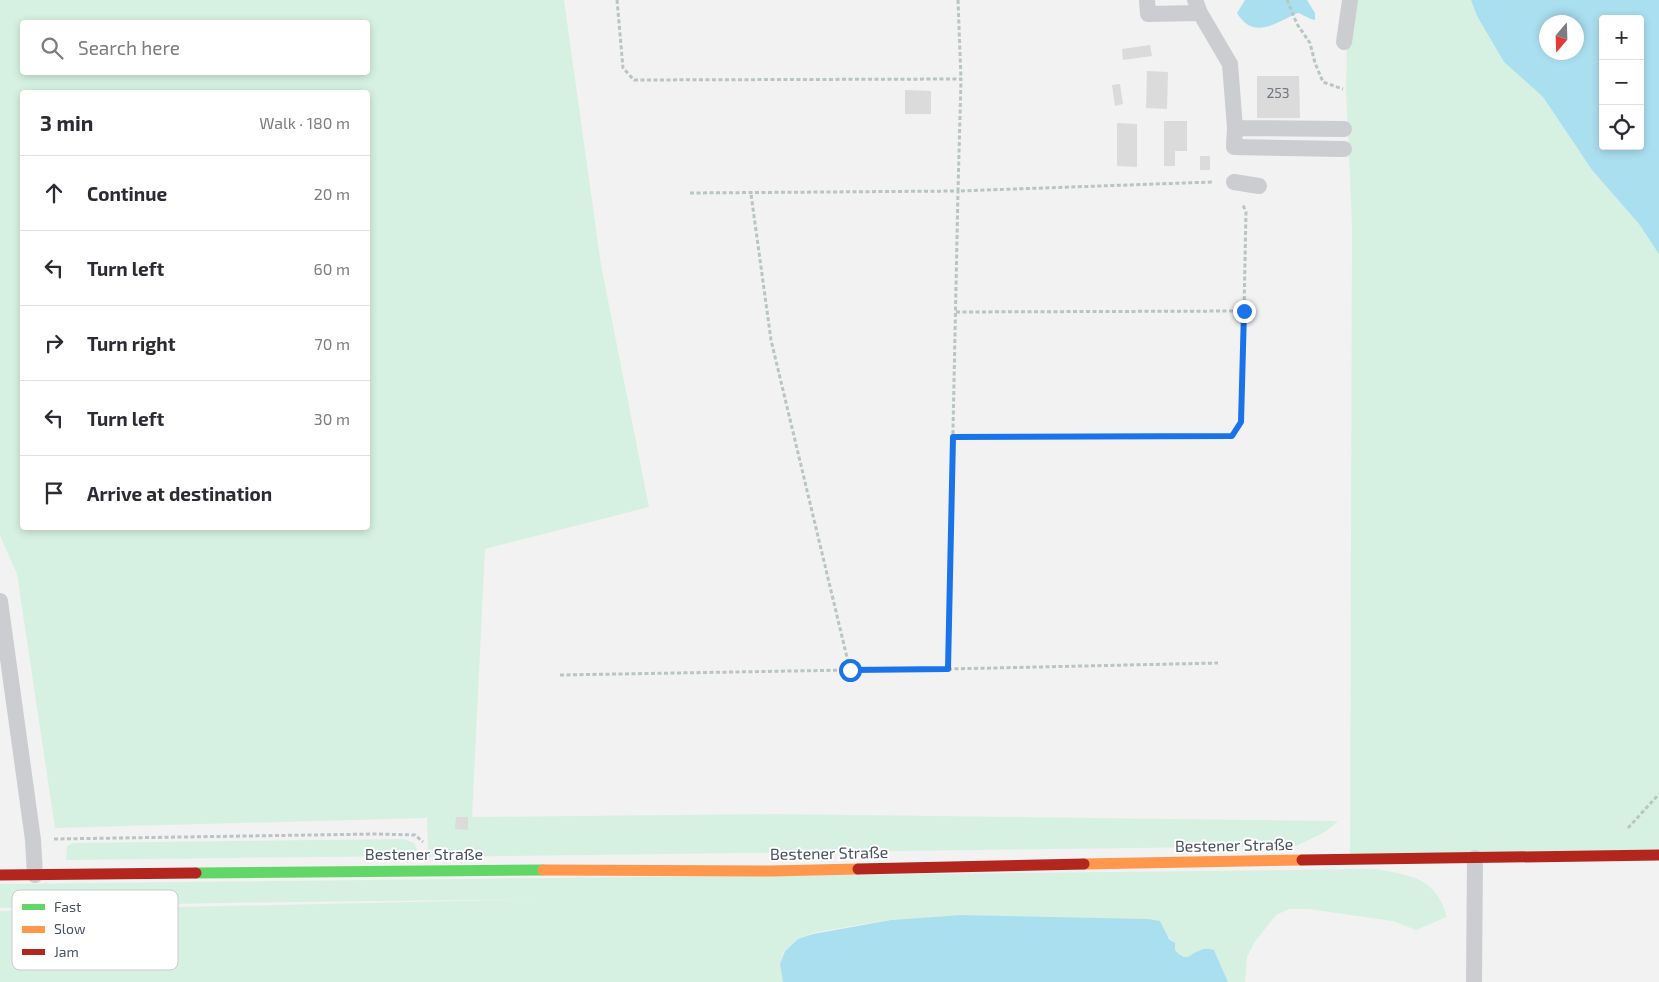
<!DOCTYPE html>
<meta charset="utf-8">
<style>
:root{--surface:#fff;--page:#f2f2f3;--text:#2b2b33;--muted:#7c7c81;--line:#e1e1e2}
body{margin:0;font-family:"Exo 2",sans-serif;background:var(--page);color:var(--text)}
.controls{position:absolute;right:15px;top:15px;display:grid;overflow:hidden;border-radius:5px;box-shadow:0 2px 8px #0003}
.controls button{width:45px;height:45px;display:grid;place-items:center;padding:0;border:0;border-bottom:1px solid var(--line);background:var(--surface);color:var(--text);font:25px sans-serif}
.compass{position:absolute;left:1539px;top:15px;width:45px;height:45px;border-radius:50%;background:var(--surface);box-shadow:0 2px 8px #0003;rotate:199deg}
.stop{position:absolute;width:15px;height:15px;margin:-11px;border:4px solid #1a73e8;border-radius:50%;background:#fff}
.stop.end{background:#1a73e8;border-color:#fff;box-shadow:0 1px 5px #0008}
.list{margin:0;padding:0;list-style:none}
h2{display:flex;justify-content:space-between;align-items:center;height:65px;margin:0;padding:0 20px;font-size:21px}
h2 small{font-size:16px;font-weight:400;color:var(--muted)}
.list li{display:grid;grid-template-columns:32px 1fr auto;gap:15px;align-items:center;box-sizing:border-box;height:75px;padding:0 20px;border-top:1px solid var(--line)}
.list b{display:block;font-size:19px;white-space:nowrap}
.list em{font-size:16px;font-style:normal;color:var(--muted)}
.icon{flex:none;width:28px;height:28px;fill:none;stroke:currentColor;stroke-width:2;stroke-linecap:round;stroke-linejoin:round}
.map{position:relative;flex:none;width:1659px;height:982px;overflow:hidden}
.search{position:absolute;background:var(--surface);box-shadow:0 2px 8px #0003;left:20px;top:20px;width:350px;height:55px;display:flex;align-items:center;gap:12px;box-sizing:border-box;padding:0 18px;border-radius:5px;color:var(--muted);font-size:19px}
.panel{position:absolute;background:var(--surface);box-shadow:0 2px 8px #0003;left:20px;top:90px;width:350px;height:440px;border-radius:5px}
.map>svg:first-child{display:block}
.green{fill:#d6f1e2;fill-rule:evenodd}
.water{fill:#aadff0;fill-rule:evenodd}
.building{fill:#dbdbdc}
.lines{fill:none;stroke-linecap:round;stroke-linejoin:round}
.path{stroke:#b9c5c2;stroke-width:3;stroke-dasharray:4 2.5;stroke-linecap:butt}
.lane{stroke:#cbcdd0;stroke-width:16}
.fast{stroke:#63d668;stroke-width:11}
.slow{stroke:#ff974d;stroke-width:11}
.jam{stroke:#b3261e;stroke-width:11}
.route{stroke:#1a73e8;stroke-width:6}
.labels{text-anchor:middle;stroke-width:4;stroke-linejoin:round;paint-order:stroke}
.number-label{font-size:14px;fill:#6e767f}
.street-label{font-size:16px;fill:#48535f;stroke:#fff}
.key{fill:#fff;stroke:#c8cbcf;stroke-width:1}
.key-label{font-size:14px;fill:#48535f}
</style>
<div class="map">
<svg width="1659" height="982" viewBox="0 0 1659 982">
<rect width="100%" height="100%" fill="#f2f2f2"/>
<path class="green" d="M0,0H564L601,265L649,507L485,549L472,817L775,814L1338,821L1325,832L1296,846L428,857L427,818L55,828L17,574L0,536ZM22,22H368V72H22ZM22,92H368V528H22Z
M1353,0H1471L1477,16L1504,62L1543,97L1592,170L1639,224L1659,254V850L1350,855L1352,226L1346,90L1347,42Z
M404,839L414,843L417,849L415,856L66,860L67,846L73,843Z
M1376,869C1413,876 1435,877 1447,917L1416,930L1393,921L1309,909H1289L1276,915L1254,943L1247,957L1245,982H1228L1214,950C1210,949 1205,948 1201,950C1188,955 1188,964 1175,950L1174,943L1165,933L1160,921L961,915L891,920L864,924L813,933L798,939L784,951L780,964L783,982H0V911L546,899L218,903L0,908V884Z"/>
<path class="water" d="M1245,0H1307L1315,13V20C1308,19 1303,14 1298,13C1276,22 1254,41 1237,13Z
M1471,0H1659V254L1639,224L1592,170L1543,97L1504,62L1477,16ZM1603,19H1640V146H1603ZM1576,22V52H1546V22Z
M961,915L1148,919L1160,921L1169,939L1175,943V950C1188,964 1188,954 1201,950C1205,948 1210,949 1214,950L1228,982H783L780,964L785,951L798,939L813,934L891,920Z"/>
<path class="building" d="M1150,45L1152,56L1123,60L1122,49Z
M1147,71L1168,72L1167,109L1146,108Z
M1257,76H1299L1300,118H1257Z
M1120,84L1123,104L1115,106L1112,85Z
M905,90L931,91V114H905Z
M1164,121H1187V151H1175V166H1164Z
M1117,123L1137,124V167L1117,166Z
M1200,156H1210V170H1200Z
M456,817H468V830L455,829Z"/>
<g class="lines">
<path class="path" d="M617,0L623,68L634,80L961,79L958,191L1212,182
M958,0L961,79
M1287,0L1297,24L1310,43L1315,63L1323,82L1343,89
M690,193L958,191L948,669L850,670L771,340L751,194
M956,312L1244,311L1246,212L1243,205
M953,437L1232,436L1241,422L1244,311
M948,669L1218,663
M560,675L850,670
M1628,828L1659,794
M54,839L376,834L415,835L423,842"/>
<path class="lane" d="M1147,0L1148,14L1200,13
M1195,0L1200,13L1230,64L1235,128L1234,147L1344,149
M1344,42L1350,0
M1235,128L1344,129
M1234,182L1259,186
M0,601L33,840L35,875
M1474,982L1475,858"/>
<path class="fast" d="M196,873L543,870"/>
<path class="slow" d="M1084,864L1302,860
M543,870L771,871L858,869"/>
<path class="jam" d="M1302,860L1659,855
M858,869L1084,864
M0,875L196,873"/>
</g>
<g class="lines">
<path class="route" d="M850,670L948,669L953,437L1232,436L1241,422L1244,311"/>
</g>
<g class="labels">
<g class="number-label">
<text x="1278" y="98">253</text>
</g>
<g class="street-label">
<text transform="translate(1234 845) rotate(-1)" y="6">Bestener Straße</text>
<text transform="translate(829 853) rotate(-1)" y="6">Bestener Straße</text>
<text x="424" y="860">Bestener Straße</text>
</g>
</g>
<rect x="12" y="890" width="166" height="80" rx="8" class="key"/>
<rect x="22" y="904" width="23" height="6" fill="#63d668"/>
<rect x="22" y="926" width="23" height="7" fill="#ff974d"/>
<rect x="22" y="949" width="23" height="6" fill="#b3261e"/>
<g class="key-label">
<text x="54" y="912">Fast</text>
<text x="54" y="934">Slow</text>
<text x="54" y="957">Jam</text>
</g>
</svg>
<div class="controls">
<button>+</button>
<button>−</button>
<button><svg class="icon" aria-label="locate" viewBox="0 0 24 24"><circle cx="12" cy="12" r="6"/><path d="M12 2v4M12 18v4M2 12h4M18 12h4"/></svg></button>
</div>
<svg class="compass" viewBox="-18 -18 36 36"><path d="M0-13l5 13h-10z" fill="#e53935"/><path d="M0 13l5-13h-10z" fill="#7c7c81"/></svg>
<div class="stop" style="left:850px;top:670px"></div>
<div class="stop end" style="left:1244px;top:311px"></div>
<div class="search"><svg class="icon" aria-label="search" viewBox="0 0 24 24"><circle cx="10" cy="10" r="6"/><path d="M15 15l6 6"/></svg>Search here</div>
<section class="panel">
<h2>3 min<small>Walk · 180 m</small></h2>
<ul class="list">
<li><svg class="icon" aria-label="ahead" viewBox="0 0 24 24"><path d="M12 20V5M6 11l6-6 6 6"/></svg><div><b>Continue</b></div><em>20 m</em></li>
<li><svg class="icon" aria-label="left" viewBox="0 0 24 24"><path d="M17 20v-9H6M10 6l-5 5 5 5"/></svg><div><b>Turn left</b></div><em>60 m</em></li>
<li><svg class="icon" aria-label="right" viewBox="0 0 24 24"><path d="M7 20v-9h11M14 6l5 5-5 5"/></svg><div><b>Turn right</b></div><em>70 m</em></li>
<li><svg class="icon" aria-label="left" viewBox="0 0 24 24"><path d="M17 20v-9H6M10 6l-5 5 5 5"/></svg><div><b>Turn left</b></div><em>30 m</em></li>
<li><svg class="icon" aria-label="arrive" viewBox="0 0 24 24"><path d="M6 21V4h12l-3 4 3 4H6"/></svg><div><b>Arrive at destination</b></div></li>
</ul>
</section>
</div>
